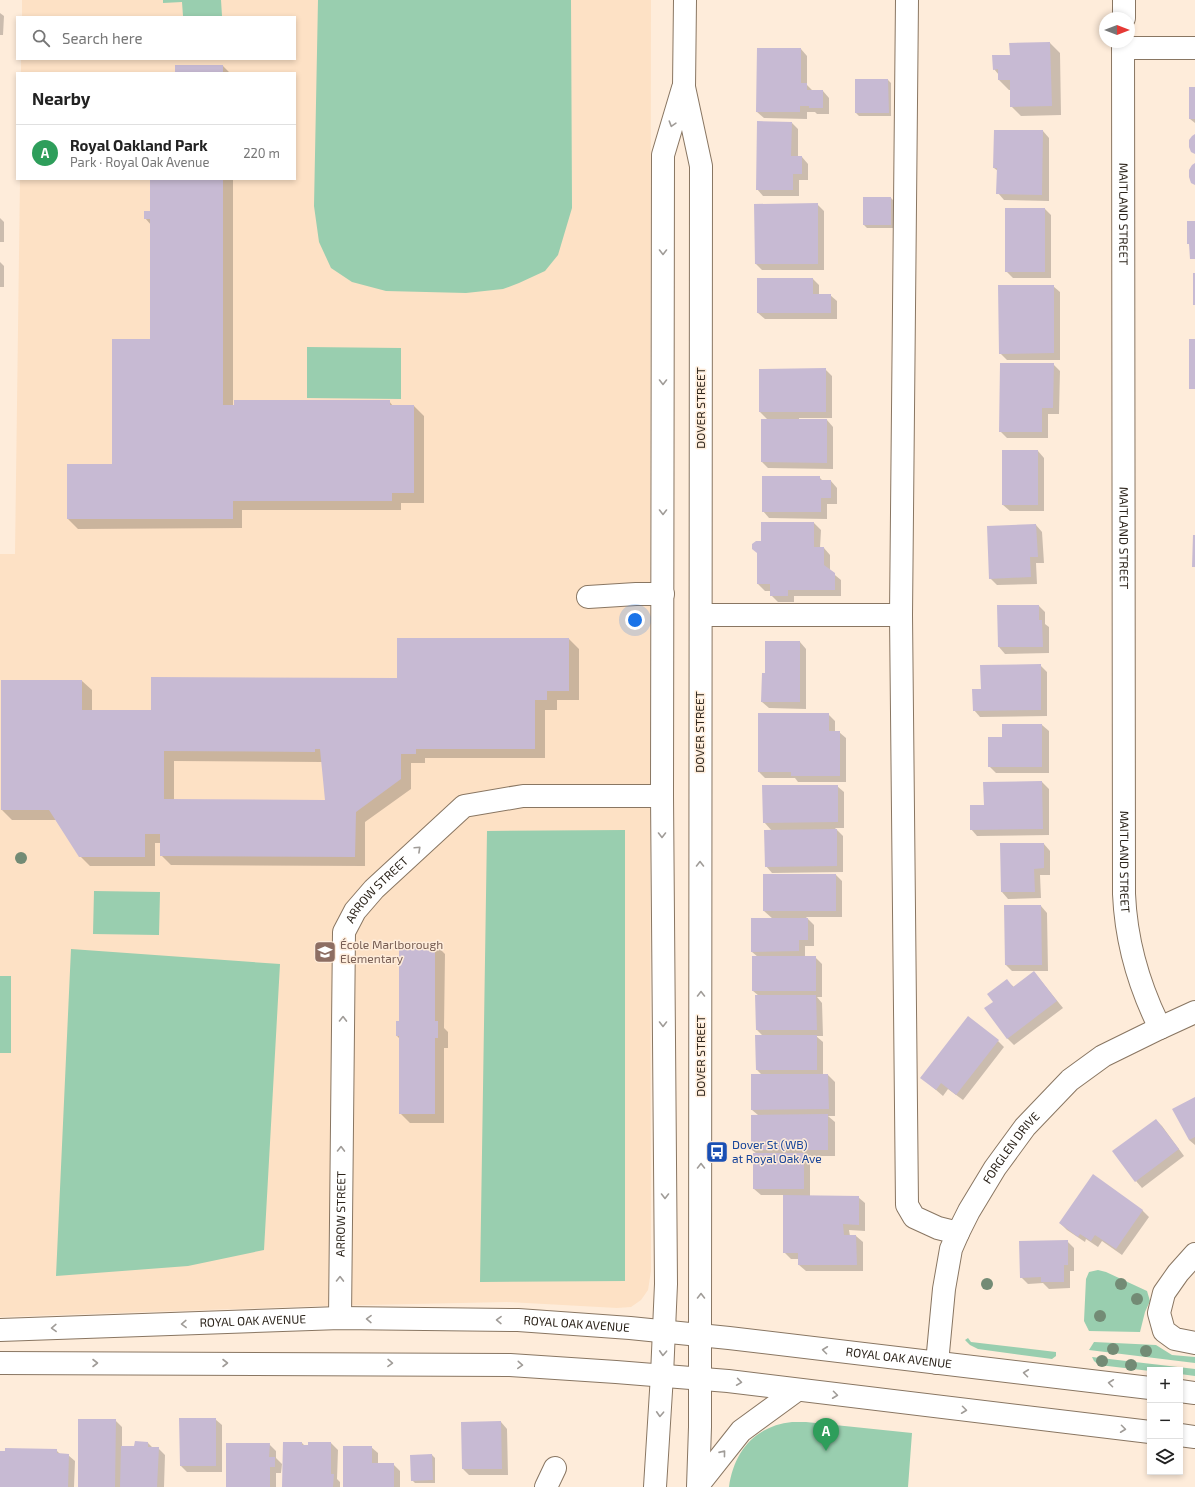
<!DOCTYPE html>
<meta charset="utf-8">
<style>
:root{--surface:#fff;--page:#f6f6f6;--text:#222;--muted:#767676;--line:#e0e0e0;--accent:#ea580c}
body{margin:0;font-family:"Exo 2",sans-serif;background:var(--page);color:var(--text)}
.controls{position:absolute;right:12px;bottom:12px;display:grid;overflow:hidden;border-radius:0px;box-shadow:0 2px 6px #0003}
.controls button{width:36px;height:36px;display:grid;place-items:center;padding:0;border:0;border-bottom:1px solid var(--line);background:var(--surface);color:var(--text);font:20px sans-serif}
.compass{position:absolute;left:1099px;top:12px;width:36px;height:36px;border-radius:50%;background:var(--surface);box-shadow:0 2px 6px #0003;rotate:90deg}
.you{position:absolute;left:635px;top:620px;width:14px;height:14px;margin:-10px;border:3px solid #fff;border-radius:50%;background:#1a73e8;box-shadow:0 0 0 6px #1a73e833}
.badge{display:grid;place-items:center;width:26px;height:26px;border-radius:50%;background:var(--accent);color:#fff;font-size:13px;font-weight:700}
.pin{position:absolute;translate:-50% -33px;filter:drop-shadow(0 1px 2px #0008)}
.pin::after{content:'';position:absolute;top:21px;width:14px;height:12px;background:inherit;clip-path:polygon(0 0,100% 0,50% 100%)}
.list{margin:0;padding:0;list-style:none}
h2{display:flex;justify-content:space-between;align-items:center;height:52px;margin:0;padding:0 16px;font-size:17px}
h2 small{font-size:13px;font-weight:400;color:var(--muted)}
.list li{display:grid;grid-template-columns:26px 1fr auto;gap:12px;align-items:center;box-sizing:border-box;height:56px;padding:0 16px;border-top:1px solid var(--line)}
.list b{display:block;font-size:15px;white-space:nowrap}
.list p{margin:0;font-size:13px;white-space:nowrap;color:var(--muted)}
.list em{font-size:13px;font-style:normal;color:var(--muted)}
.icon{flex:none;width:22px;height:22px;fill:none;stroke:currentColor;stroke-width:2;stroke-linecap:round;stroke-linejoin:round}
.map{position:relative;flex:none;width:1195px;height:1487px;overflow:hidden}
.search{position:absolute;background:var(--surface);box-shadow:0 2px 6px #0003;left:16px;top:16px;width:280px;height:44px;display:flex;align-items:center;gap:10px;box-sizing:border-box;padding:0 14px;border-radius:0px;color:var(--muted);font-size:15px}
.panel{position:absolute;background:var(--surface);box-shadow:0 2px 6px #0003;left:16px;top:72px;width:280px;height:108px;border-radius:0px}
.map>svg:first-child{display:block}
.built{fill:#fde1c5}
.green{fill:#99ceaf}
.shadow{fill:#0003;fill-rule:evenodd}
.building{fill:#c7bad3;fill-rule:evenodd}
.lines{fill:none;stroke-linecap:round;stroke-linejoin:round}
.minor-casing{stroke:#897662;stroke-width:24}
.major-casing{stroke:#897662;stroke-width:24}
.minor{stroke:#fff;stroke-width:22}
.major{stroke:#fff;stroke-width:22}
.tree{fill:#738b75}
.oneway{stroke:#a09c98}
.labels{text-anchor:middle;stroke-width:3;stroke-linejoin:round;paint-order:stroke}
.street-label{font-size:12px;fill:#2c241b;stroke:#feecda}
.education-label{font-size:12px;fill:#785e54;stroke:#feecda;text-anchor:start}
.transit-label{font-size:12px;fill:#164399;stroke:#feecda;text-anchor:start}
</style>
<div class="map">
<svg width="1195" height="1487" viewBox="0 0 1195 1487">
<rect width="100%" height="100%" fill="#feecda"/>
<path class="built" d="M22,0H651L650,633L651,1271L648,1290L641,1300L631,1307L617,1308L507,1302L320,1306L0,1317V554H15L20,179H295V73H21V59H295V17H22Z"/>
<path class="green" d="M163,0H221L222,16H183L182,2L163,3Z
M318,0H571L572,208L558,255L545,271L519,283L503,289L466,293L386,291L352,282L331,268L319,242L314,206Z
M307,347L401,348V399L307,398Z
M625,830V1281L480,1282L487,831Z
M94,891L160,892L159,935L93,934Z
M71,949L280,964L264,1250L188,1266L56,1276Z
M0,976H11V1053H0Z
M1098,1270L1106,1272L1147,1291L1150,1301L1145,1312L1140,1332L1089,1331L1084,1321L1086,1279L1089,1272Z
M968,1338L971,1342L1056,1352V1356L1052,1359L978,1349L970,1345L965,1340Z
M1094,1342L1156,1345L1172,1355L1195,1357V1363L1089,1350Z
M1092,1357L1195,1369V1376L1180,1374V1370L1150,1371L1099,1365L1094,1361Z
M792,1422H806L912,1433L908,1487H729C734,1451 755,1426 792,1422Z"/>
<path class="shadow" d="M0,13L4,16L3,35H0Z
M1050,43L1060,53L1061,115L1021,116L1011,106V90H1009L999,80V75L994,69L1011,56Z
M801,49L807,56V85L813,91H823L829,98V114H817L815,112H807V119L764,118L757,112Z
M223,66L230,73H176Z
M888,80L891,83V116H859L856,113Z
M1195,88V123L1190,119Z
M792,123L798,129V157H802L808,164V180H799V196H763L757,189Z
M1043,131L1049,138V201L1004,200L998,193V171L994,168Z
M151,179H233V406L389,401L393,406H414L424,416V503H401V510H242V528L78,529L68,519L113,465L151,340V225L145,218L151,212Z
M891,198L894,201V228H867L864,225Z
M817,204L824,211V270H762L756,264Z
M1045,209L1051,215V278H1013L1006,271Z
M0,218L4,222V242H0Z
M0,262L4,266V287H0Z
M813,279L819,285V295H830L837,301V319H765L758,313Z
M1053,286L1060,292V360H1007L1000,353Z
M1053,364L1060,371L1059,414H1048V438H1007L1000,431Z
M825,369L832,376V418H799V420H827L833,427V469L768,468L762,462L768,420L760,412V370Z
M1038,451L1044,458V511H1010L1003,505Z
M819,477L823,481H831L837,488V504H827V519L769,518L763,511Z
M762,523H814L821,530L820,548H824L830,555V571L841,580V596H794V602H778L771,595V591H765L758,584L762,542Z
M1036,525L1042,532L1044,563H1036L1037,584L997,585L990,578Z
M1039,606L1045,612V624L1049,627V653L1005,654L999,647Z
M569,639L579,649V700H557V710H545V758H425V763H411V789L365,822V866L171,865L161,855V843H155V866H90L80,856L56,820H12L2,810L82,681L92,690V711H152L398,678ZM174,761L322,762L326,801L174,800Z
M800,642L806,649V709L769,708L762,702Z
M1040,665L1047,672V716L980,717L974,710L982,690Z
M828,714L835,721V732H839L846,738V782H798L795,778H765L759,772Z
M1003,725H1042L1049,731V773H996L989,766L1003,738Z
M1042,782L1049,789V835L977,836L971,829Z
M837,786L844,792V828H835L843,836V872L772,873L766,866L772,831L764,822Z
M1001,844H1044L1050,851V875H1040L1041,898L1008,899L1002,892Z
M836,875L842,881V917H806L814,925V946H805V957H815L822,964V997H817L822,1003L823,1036H816L823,1042V1075H828L835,1082V1116H828L835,1122V1156H806L810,1161V1196L858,1197L865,1203V1231L849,1230L850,1236H856L863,1242V1271H806L799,1265V1259H791L784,1252V1195H761L754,1189L757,1154L752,1150L758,1115L752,1110L762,1075L757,1070L763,1036L757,1030L759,996L753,991L758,957L752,952L773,919L764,911Z
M1041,906L1047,913L1048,971H1012L1006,965Z
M435,944L445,954L444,1028L448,1032V1048H444V1123H410L400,1113V1039L397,1036L400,1022Z
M1034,972L1063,1008L1014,1045L1007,1038L994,1002L1006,980L1014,987Z
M998,1041L1004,1047L963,1100L948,1089L943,1096L921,1077Z
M1195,1098V1145L1189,1140Z
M1156,1120L1162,1126L1184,1156L1142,1188L1136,1181Z
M1142,1210L1149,1217L1122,1255L1102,1241L1098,1247L1086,1239L1085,1242L1067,1230L1060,1223Z
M1067,1241L1074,1248V1271H1070V1288L1049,1289L1043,1283L1028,1284L1021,1277Z
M215,1419L222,1425V1472H187L181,1466Z
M115,1420L122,1427V1447H135L136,1442L148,1443L153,1448H158L165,1455L164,1487H79Z
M501,1422L507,1429L508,1475H469L463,1469Z
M302,1443L305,1446L331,1443L338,1450L337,1479L340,1482V1487H283Z
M269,1444L276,1451V1458L282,1464L281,1473H276V1487H227Z
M371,1447L378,1453V1464H393L400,1471V1487H344Z
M56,1450L60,1454L68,1455L75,1461L74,1487H0V1452Z
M432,1455L435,1458V1483H415L412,1480Z"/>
<path class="building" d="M1050,42L1052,106L1010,107V80H998V69L993,70L992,55H1010L1009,43Z
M757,48H801V83H807V90H823V108H809V106H800V112H756Z
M175,65H223V73H175Z
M855,79H888L889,113H855Z
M1189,87H1195V119H1189Z
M757,121L792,122L791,156H802V174H793V190H756Z
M994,130H1043L1042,195L996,194L997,168H993Z
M1195,134V154L1191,152L1189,147V140L1192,136Z
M1195,163V185L1191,183L1189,177V170L1192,165Z
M150,179H223V405H234V400H390V405H414V493H392V501H233V519H67V464H112V339H150V219H144V211H150Z
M863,197H891V225H863Z
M818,203V264H755L754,204Z
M1005,208H1045V272H1005Z
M1187,221H1195V259H1190L1189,244H1187Z
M1193,273H1195V305H1193Z
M757,278H813V294H831V313H757Z
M998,285H1054V353L999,354Z
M1189,339H1195V389H1189Z
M1000,363H1054L1053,408H1042V432H999Z
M826,368V412H759V369Z
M761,419H827V463L761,462Z
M1002,450H1038V505H1002Z
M762,476H820V480H831V498H821V512H762Z
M761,522H814V547H824V565L835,573V590H788V596H770V584H757V553L752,549V544L756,541H761Z
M1036,524L1038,557H1030L1031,577L989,579L987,526Z
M1193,535H1195V567H1192Z
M997,605H1039V620H1042L1043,647H998Z
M397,638H569V691H547V700H535V749H416V754H401V779L356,812L355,857L160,856V834H145V857H79L49,810H1V680H82V710H151V677L397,678ZM315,749H320L325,800L164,799V751L315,752Z
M765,641H800V702H761L762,673H765Z
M1041,664V710L973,711L972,689H981L980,665Z
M758,713H829V731H840V776H791V772H758Z
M1002,724H1042V767H988V737H1002Z
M1042,781L1043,829L970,830V805H984L983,782Z
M762,785H838V822L763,823Z
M837,829V866L765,867L764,830Z
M1000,843H1044V868L1034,869L1035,892H1001Z
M763,874H836V911H763Z
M1004,905H1041L1042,965H1005Z
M751,918H808V940H799V951L751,952Z
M399,943H435V1021H438V1038H435V1114H399V1036H396V1021H399Z
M752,956H816V991H752Z
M1034,971L1057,1001L1007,1039L984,1008L993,1002L987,994L1007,979L1013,987Z
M755,995H816L817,1030H756Z
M968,1016L999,1040L956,1095L941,1083L936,1090L920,1078Z
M755,1035H817V1070H756Z
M751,1074H828L829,1109L751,1110Z
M1195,1097V1137L1189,1140L1172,1109Z
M828,1114V1150H751V1115Z
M1156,1119L1179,1149L1135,1182L1112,1151Z
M753,1153H804V1189H753Z
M1093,1174L1143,1210L1116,1249L1095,1235L1091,1241L1080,1234L1078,1237L1059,1223Z
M783,1195L859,1196V1225L843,1224L844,1235H856L857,1265H798V1253H783Z
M1068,1240V1265H1064V1282H1041V1277L1020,1278L1019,1241Z
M179,1418H216V1466H180Z
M78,1419H116L115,1487H78Z
M501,1421L502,1469H462L461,1422Z
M135,1441L148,1442V1447H159L157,1487H120L121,1446H134Z
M283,1442H302V1445H308V1442H331V1474H334L333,1487H282Z
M226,1443H270L269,1457H275V1467H270V1487H226Z
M343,1446H372V1463H394V1487H343Z
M5,1448L57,1449V1453L69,1454L68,1487H0V1451H5Z
M432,1454L433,1480L411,1481L410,1455Z"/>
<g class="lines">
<g class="minor-casing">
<g id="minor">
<path d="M907,0L901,615L907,1205L914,1217L938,1228L958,1233"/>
<path d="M1124,18V0"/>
<path id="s1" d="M1123,42L1124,894C1126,940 1139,986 1160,1028"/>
<path d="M1123,48H1195"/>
<path d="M588,597L636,594H663"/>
<path d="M701,615H901"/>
<path d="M1195,1254L1178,1273L1164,1293L1159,1313L1164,1331L1175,1339L1195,1343"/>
<path id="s2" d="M340,1318L344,932L355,911L374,889L464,806L523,796H662"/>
<path id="s3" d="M937,1363L944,1289L951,1249L958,1233L969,1211L995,1168L1025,1127L1070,1080L1103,1056L1160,1028L1195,1012"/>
<path d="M546,1487L555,1468"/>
<path d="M655,1487L662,1375"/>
<path d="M698,1487L700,1427V1335"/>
</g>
</g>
<g class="major-casing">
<g id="major">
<path d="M685,0L684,87L701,166L700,1335"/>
<path id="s4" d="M0,1330L340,1318L518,1320L630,1328L729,1338L1150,1388"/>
<path d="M0,1363L510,1365L616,1372L728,1381L1150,1432"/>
<path d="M662,1375L666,1284L662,796L663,155L683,88"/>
<path d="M1180,1391L1195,1393"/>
<path d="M1180,1435L1195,1437"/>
<path d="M699,1484L741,1431L797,1390"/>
</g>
</g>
<use href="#minor" class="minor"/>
<use href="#major" class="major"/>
</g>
<g class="tree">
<circle cx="21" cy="858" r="6"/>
<circle cx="987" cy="1284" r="6"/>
<circle cx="1121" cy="1284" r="6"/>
<circle cx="1137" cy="1299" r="6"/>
<circle cx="1100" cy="1316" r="6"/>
<circle cx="1113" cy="1349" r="6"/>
<circle cx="1146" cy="1351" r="6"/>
<circle cx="1102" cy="1361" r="6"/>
<circle cx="1131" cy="1365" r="6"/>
</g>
<defs><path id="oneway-chevron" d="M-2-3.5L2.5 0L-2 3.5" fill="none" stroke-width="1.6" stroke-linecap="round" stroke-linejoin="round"/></defs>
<g class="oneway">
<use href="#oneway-chevron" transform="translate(672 124) rotate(107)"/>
<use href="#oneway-chevron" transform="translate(663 252) rotate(90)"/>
<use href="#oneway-chevron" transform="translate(663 382) rotate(90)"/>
<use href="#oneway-chevron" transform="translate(663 512) rotate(90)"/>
<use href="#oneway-chevron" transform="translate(662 835) rotate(90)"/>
<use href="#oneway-chevron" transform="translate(418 849) rotate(-43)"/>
<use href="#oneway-chevron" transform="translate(700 864) rotate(-90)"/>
<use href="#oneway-chevron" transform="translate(701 994) rotate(-90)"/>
<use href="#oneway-chevron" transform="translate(343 1019) rotate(-89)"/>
<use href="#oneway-chevron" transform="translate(663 1024) rotate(90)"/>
<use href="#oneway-chevron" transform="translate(341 1149) rotate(-89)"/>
<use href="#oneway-chevron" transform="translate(701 1166) rotate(-90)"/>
<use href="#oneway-chevron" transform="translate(665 1196) rotate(90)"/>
<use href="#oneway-chevron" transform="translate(340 1279) rotate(-89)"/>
<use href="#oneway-chevron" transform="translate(701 1296) rotate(-90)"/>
<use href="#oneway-chevron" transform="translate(369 1319) rotate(-179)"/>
<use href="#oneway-chevron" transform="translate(499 1320) rotate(-179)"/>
<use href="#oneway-chevron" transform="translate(184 1324) rotate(178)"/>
<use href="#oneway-chevron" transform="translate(54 1328) rotate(178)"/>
<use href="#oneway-chevron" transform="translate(825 1350) rotate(-173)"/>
<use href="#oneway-chevron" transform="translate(663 1353) rotate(93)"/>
<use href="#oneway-chevron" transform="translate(95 1363)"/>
<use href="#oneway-chevron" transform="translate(225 1363)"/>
<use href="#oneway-chevron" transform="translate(390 1363) rotate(1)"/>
<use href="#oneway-chevron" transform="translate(520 1365) rotate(4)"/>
<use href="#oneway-chevron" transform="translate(1026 1373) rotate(-173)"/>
<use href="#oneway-chevron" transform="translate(739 1382) rotate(8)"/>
<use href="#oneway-chevron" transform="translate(1111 1383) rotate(-173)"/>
<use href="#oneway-chevron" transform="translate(835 1395) rotate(7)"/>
<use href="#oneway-chevron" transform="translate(964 1410) rotate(7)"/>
<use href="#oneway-chevron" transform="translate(660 1414) rotate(93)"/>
<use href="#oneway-chevron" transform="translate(1123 1429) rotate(7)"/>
<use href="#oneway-chevron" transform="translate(723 1453) rotate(-51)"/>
</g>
<defs>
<g id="school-square" transform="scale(1.15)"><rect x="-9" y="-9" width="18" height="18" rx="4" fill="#8d6e63" stroke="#feecda"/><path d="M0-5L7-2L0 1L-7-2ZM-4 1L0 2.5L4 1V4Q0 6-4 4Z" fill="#fff"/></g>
<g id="bus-square" transform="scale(1.15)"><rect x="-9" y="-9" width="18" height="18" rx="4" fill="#1a4fb4" stroke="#feecda"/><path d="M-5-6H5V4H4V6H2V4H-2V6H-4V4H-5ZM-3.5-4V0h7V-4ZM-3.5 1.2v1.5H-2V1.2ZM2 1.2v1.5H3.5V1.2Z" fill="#fff"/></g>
</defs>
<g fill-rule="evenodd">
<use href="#school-square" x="325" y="952"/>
<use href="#bus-square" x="717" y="1152"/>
</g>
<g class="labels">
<g class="street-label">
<text dy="4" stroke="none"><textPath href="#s1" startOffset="172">MAITLAND STREET</textPath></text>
<text transform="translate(701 408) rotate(-90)" y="4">DOVER STREET</text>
<text dy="4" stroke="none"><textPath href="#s1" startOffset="496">MAITLAND STREET</textPath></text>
<text transform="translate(700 732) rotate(-90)" y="4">DOVER STREET</text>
<text dy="4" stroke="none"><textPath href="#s1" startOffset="820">MAITLAND STREET</textPath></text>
<text dy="4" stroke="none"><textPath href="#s2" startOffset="440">ARROW STREET</textPath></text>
<text transform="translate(701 1056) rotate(-90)" y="4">DOVER STREET</text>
<text dy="4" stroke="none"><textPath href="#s3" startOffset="233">FORGLEN DRIVE</textPath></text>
<text dy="4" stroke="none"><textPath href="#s2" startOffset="104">ARROW STREET</textPath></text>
<text dy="4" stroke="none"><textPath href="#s4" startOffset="253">ROYAL OAK AVENUE</textPath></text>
<text dy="4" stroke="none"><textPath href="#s4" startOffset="577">ROYAL OAK AVENUE</textPath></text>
<text dy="4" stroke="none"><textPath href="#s4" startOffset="901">ROYAL OAK AVENUE</textPath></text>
</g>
<g class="education-label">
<text x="340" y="949">École Marlborough<tspan x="340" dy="14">Elementary</tspan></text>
</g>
<g class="transit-label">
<text x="732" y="1149">Dover St (WB)<tspan x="732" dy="14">at Royal Oak Ave</tspan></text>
</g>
</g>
</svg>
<div class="controls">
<button>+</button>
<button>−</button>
<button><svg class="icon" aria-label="layers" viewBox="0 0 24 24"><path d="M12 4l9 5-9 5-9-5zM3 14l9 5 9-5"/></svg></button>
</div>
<svg class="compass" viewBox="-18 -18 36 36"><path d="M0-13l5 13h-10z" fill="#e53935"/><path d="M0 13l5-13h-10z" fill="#767676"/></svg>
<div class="you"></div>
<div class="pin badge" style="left:826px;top:1451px;background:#2e9e5b">A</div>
<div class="search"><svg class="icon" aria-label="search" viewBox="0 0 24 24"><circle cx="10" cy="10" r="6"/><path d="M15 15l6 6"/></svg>Search here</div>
<section class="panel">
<h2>Nearby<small></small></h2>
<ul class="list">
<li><span class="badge" style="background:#2e9e5b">A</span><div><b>Royal Oakland Park</b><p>Park · Royal Oak Avenue</p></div><em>220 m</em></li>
</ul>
</section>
</div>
